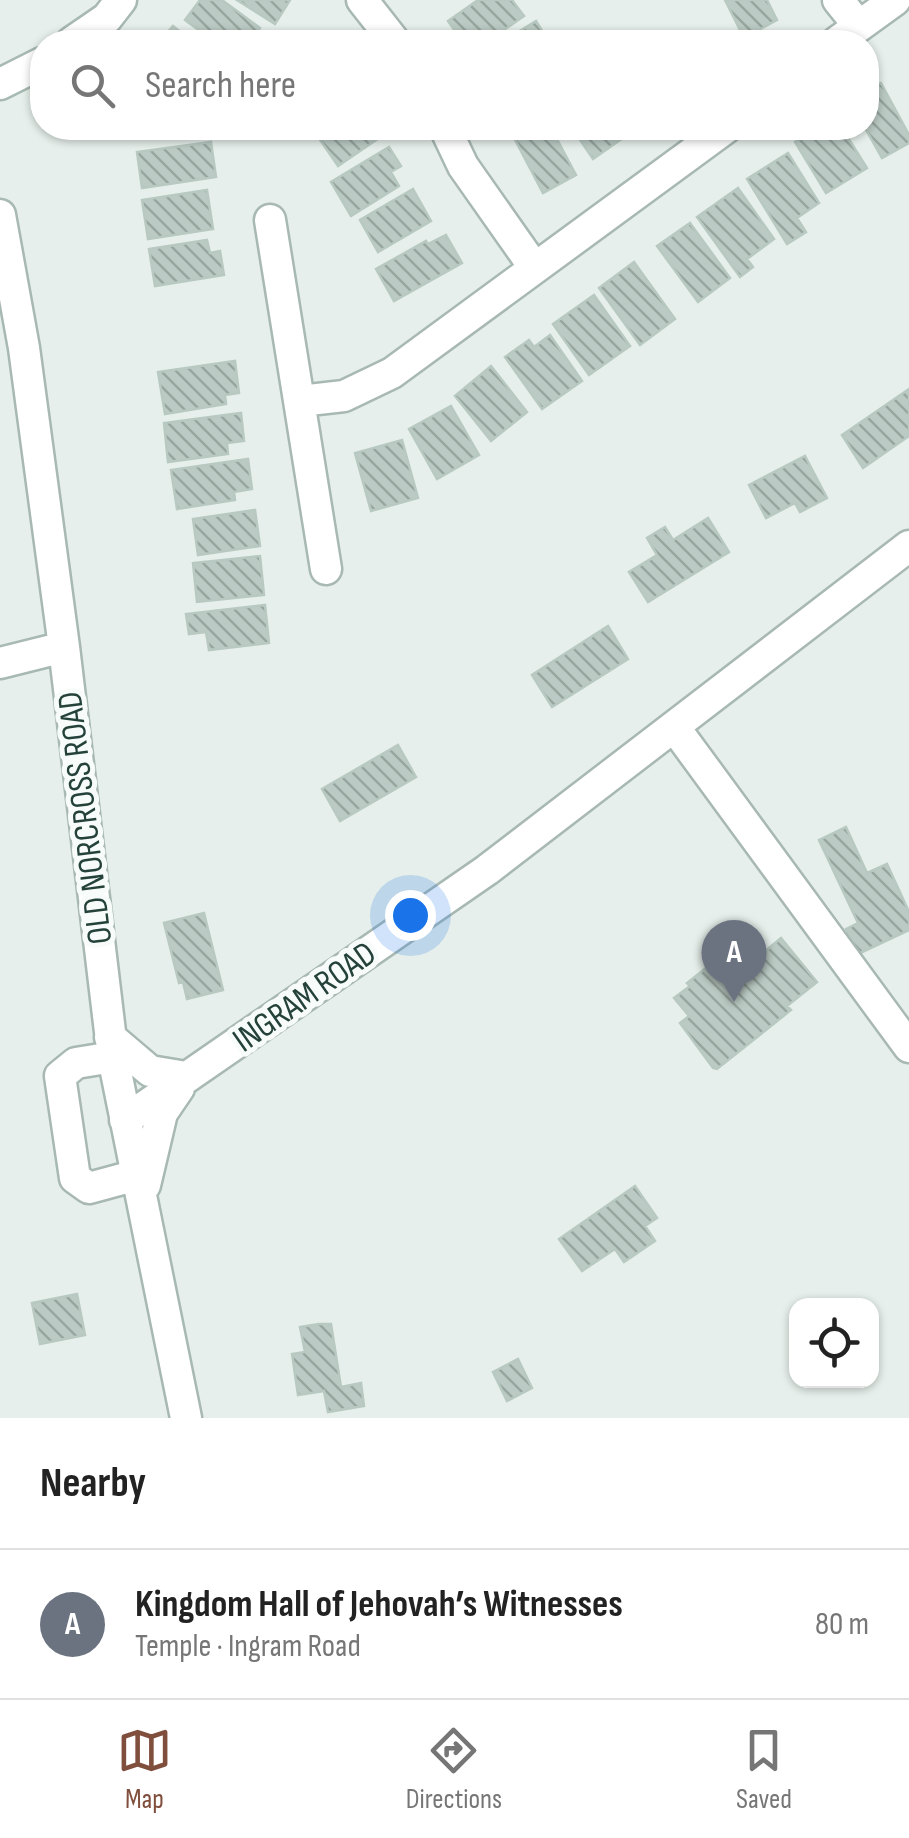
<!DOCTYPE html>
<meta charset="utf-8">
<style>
:root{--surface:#fff;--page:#f6f6f6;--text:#222;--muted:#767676;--line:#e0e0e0;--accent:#804e3d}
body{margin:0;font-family:"Sofia Sans Condensed",sans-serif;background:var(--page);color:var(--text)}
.controls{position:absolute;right:30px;bottom:30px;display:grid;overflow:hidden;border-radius:20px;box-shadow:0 2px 8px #0004}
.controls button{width:90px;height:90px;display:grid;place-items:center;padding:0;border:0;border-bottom:2px solid var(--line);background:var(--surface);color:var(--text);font:50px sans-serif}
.you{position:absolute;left:410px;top:915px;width:35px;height:35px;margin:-25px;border:8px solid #fff;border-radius:50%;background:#1a73e8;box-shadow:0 0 0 15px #1a73e833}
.badge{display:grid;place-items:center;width:65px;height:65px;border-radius:50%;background:var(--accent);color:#fff;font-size:32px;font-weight:700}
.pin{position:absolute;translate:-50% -82px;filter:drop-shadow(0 2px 5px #0008)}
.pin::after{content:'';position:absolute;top:52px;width:35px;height:30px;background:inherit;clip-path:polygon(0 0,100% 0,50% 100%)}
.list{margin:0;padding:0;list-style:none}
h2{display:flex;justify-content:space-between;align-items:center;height:130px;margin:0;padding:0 40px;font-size:42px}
h2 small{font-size:32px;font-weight:400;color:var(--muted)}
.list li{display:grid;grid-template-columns:65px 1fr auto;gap:30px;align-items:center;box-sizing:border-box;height:150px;padding:0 40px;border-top:2px solid var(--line)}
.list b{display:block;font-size:38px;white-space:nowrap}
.list p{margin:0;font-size:32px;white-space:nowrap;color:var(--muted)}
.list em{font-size:32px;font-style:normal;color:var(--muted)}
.icon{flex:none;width:55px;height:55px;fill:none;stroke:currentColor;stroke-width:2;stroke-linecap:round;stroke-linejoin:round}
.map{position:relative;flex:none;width:909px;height:1418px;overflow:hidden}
.search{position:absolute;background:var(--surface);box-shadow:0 2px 8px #0004;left:30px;right:30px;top:30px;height:110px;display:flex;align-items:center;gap:25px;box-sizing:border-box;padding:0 35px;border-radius:40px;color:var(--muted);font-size:38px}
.sheet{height:280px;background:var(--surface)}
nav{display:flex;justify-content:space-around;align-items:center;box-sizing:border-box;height:140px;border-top:2px solid var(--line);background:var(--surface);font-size:28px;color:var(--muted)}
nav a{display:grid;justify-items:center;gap:5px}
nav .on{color:var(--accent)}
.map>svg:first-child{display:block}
.building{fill:url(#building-back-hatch);stroke:#b8c9c2;stroke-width:2.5}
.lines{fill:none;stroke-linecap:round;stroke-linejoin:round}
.minor-casing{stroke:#a8b8b2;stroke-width:35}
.minor{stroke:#fff;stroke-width:30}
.labels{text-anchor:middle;stroke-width:10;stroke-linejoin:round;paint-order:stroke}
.street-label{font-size:35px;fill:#24423a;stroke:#f7fbf9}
</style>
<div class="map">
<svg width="909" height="1418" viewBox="0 0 909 1418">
<defs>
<pattern id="building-back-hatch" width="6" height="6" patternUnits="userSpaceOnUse" patternTransform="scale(2.5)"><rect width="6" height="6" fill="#bbcac4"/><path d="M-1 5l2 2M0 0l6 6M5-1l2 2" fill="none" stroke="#98a6a0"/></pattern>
</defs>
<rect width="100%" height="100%" fill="#e6efeb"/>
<path class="building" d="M200,0H222L260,28L249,42H215L185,20Z
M237,0H290L275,24Z
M478,0H512L524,16L487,42H463L448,21Z
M725,0H767L777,20L744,38Z
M536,21L549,42H502Z
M173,26L193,42H159Z
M881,83L909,135V143L882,158L865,128L866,91Z
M327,128H385L388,132L338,166L316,134Z
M519,128H551L576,175L543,193L511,132Z
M572,128H615L623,138L593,159Z
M818,128H842L867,168L826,193L795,142Z
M211,142L216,177L142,188L137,152Z
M389,147L401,166L391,172L399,186L351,216L331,182Z
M788,153L819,203L797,218L806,232L787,244L747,179Z
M738,188L774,239L747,259L753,267L740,277L697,217Z
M413,189L431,221L378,252L360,220Z
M207,190L213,229L148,239L142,200Z
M690,223L730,278L698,302L657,246Z
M446,235L462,263L394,301L376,269L426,241L428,244Z
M207,240L210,253L220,251L224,275L155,286L149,249Z
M634,262L675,319L640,345L599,288Z
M594,295L630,346L589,375L553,324Z
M550,335L582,381L542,409L505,357L529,340L534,347Z
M235,361L239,393L225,395L226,404L165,414L158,372Z
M491,366L527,412L491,441L455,396Z
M909,389V436L863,468L842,435Z
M451,406L479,455L437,479L409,429Z
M241,413L244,441L227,443L228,454L168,462L164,423Z
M402,440L418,498L371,511L355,453Z
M805,456L827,498L800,512L795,503L766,518L749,485Z
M248,459L252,489L234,492L235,500L177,509L171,470Z
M255,510L260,546L198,555L193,519Z
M708,518L729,552L648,602L629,572L657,555L647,538L665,527L673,540Z
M260,556L264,595L197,602L193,563Z
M265,605L269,643L209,650L206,632L189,634L186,614Z
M608,626L628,659L552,707L532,675Z
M398,745L416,777L340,821L322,789Z
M846,827L867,873L887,864L909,912V930L858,954L846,929L858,923L819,840Z
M204,913L223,990L187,999L183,982L179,983L164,923Z
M781,938L817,982L787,1006L791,1010L717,1069L713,1068L680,1023L689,1016L674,998L690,986L687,983L727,951L733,958L743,949L753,961Z
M635,1186L657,1218L645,1226L655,1241L624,1262L615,1249L582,1271L559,1239Z
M77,1294L85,1335L40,1344L32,1303Z
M319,1324H331L341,1387L361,1383L364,1406L328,1412L324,1391L298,1395L292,1354L305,1352L300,1327Z
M518,1359L532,1388L507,1401L493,1372Z"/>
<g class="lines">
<g class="minor-casing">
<path id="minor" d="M362,0L395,42
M838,0L859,26
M72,42L107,18L121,0
M837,42L895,0
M0,84L42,63
M445,128L463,166L534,267
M0,215L24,348L64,647L113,1057L186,1418
M270,220L326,569
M300,401L344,396L392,373L726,128
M0,663L64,647
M675,728L909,1047
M110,1037L150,1071L186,1077
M113,1057L76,1063L60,1076L75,1178L89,1188L137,1175
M125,1120L487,870L909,546
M145,1185L162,1113L179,1088"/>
</g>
<use href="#minor" class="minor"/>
</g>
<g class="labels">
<g class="street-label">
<text transform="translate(84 818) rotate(-97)" y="12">OLD NORCROSS ROAD</text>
<text transform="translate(304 996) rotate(-35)" y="12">INGRAM ROAD</text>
</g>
</g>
</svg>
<div class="controls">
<button><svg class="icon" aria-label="locate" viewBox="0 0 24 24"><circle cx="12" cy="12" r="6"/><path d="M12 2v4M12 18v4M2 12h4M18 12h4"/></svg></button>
</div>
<div class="you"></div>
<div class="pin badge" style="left:734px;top:1002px;background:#6b7280">A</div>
<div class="search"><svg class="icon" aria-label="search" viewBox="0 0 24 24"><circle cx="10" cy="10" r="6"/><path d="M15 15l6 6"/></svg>Search here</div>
</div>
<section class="sheet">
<h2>Nearby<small></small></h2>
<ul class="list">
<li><span class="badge" style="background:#6b7280">A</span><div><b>Kingdom Hall of Jehovah’s Witnesses</b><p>Temple · Ingram Road</p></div><em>80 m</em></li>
</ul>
</section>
<nav>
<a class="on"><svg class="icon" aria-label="map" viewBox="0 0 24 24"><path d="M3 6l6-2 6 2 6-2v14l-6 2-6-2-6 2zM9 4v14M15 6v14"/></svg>Map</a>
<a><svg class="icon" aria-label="directions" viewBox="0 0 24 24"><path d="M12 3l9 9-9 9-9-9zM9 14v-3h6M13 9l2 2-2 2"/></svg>Directions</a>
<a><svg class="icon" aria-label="saved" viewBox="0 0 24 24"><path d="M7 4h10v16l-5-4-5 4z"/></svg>Saved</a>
</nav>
